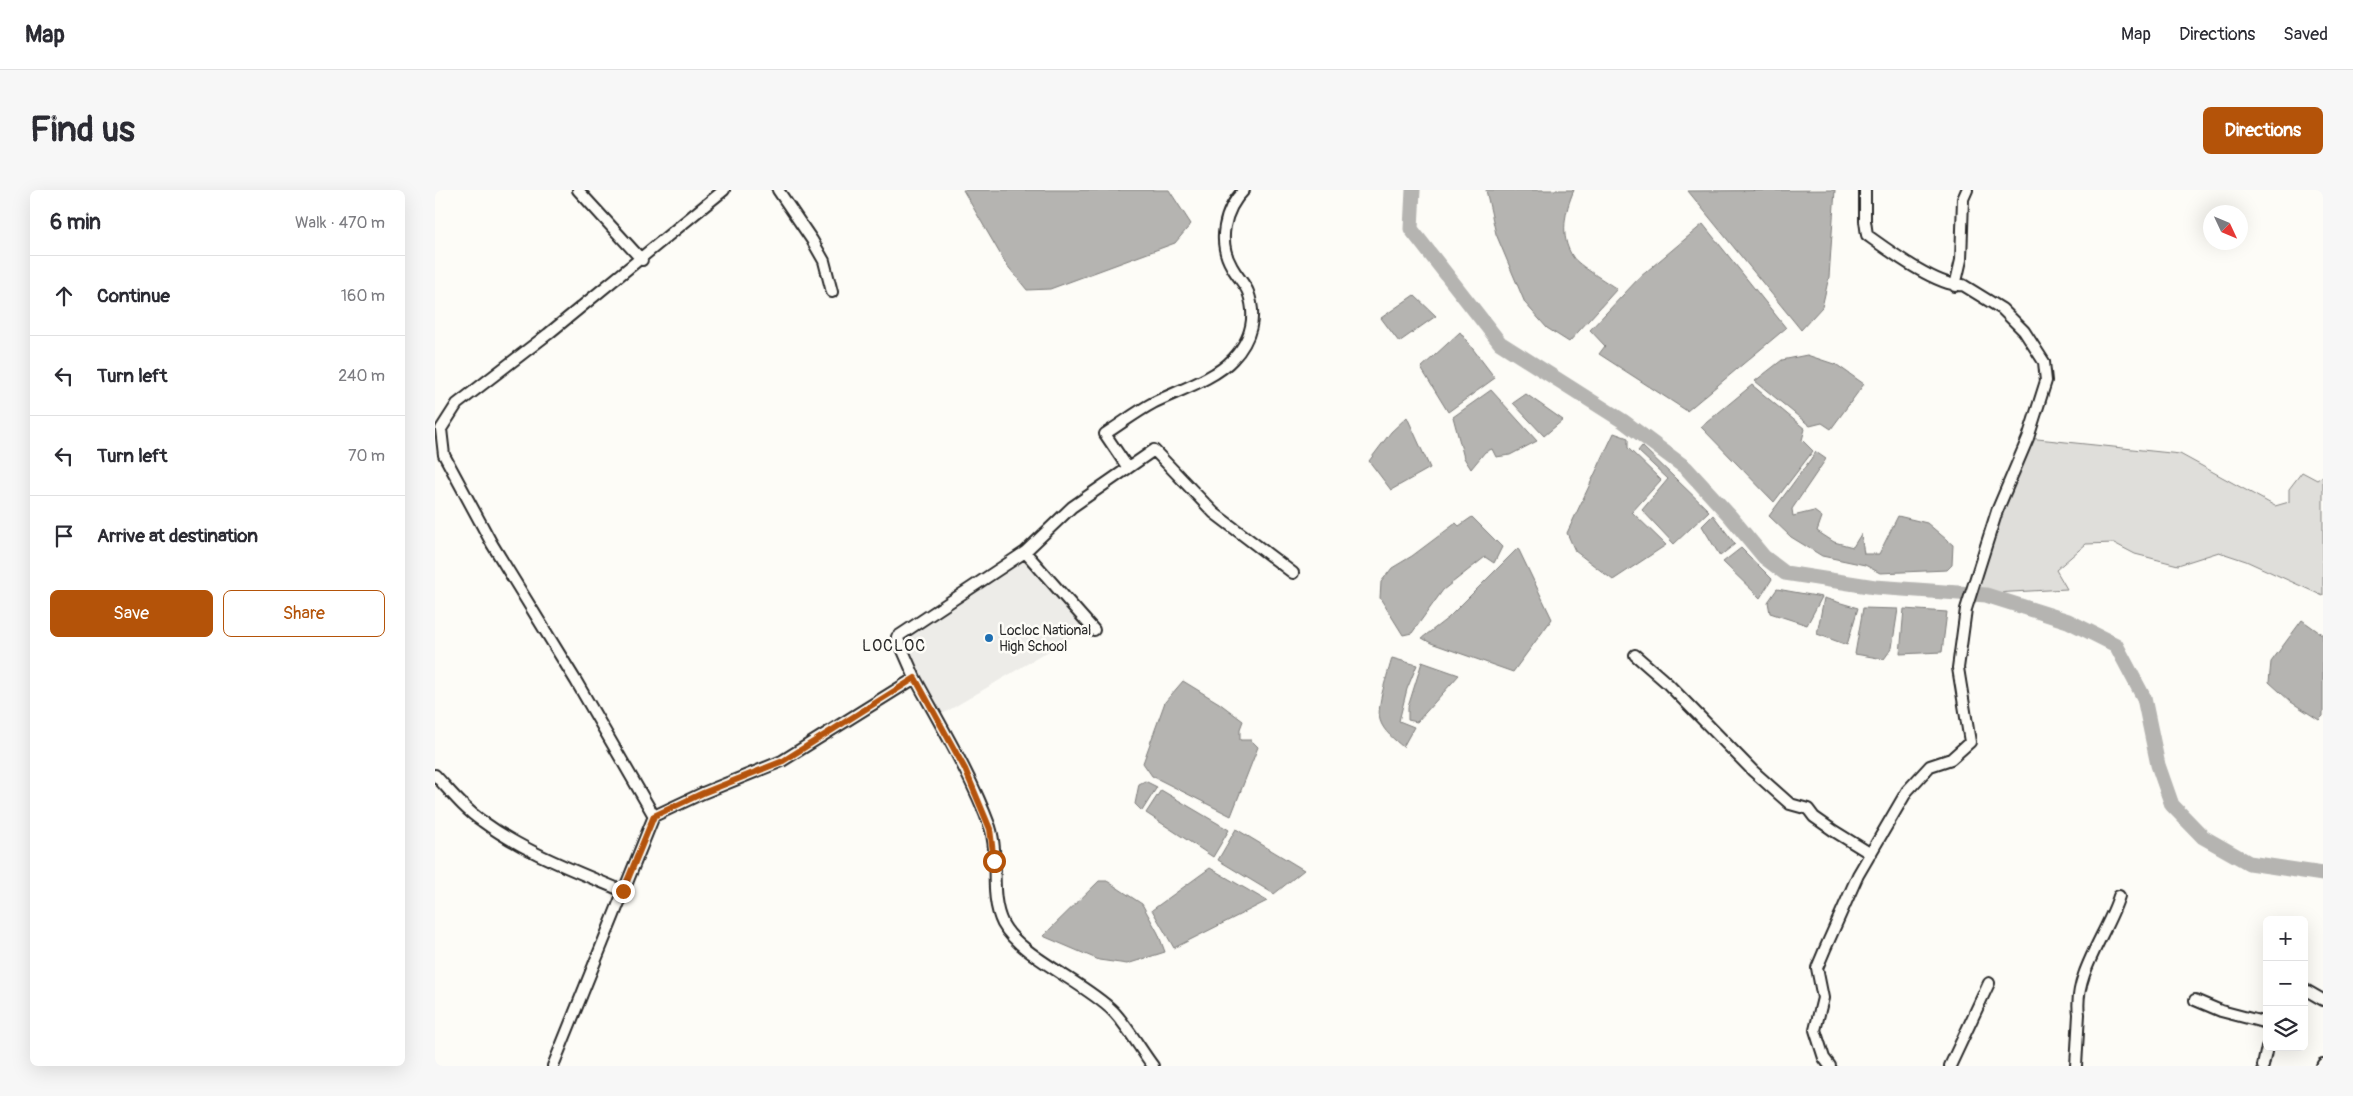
<!DOCTYPE html>
<meta charset="utf-8">
<style>
:root{--surface:#fff;--page:#f7f7f7;--text:#2b2b33;--muted:#7c7c81;--line:#e1e1e2;--accent:#b45309}
body{margin:0;font-family:Pangolin,sans-serif;background:var(--page);color:var(--text)}
.controls{position:absolute;right:15px;bottom:15px;display:grid;overflow:hidden;border-radius:8px;box-shadow:0 5px 20px #0002}
.controls button{width:45px;height:45px;display:grid;place-items:center;padding:0;border:0;border-bottom:1px solid var(--line);background:var(--surface);color:var(--text);font:25px sans-serif}
.compass{position:absolute;left:1768px;top:15px;width:45px;height:45px;border-radius:50%;background:var(--surface);box-shadow:0 5px 20px #0002;rotate:134deg}
.stop{position:absolute;width:15px;height:15px;margin:-11px;border:4px solid #b45309;border-radius:50%;background:#fff}
.stop.end{background:#b45309;border-color:#fff;box-shadow:0 1px 5px #0008}
.list{margin:0;padding:0;list-style:none}
h2{display:flex;justify-content:space-between;align-items:center;height:65px;margin:0;padding:0 20px;font-size:21px}
h2 small{font-size:16px;font-weight:400;color:var(--muted)}
.list li{display:grid;grid-template-columns:32px 1fr auto;gap:15px;align-items:center;box-sizing:border-box;height:80px;padding:0 20px;border-top:1px solid var(--line)}
.list b{display:block;font-size:19px;white-space:nowrap}
.list em{font-size:16px;font-style:normal;color:var(--muted)}
.actions{display:flex;gap:10px;padding:15px 20px}
.actions a{flex:1;padding:11px 0;border:1px solid var(--accent);border-radius:8px;text-align:center;font-size:18px;color:var(--accent)}
.actions .main{background:var(--accent);color:#fff}
.icon{flex:none;width:28px;height:28px;fill:none;stroke:currentColor;stroke-width:2;stroke-linecap:round;stroke-linejoin:round}
.map{position:relative;flex:none;width:1888px;height:876px;overflow:hidden;border-radius:8px}
header{display:flex;align-items:center;gap:30px;box-sizing:border-box;height:70px;padding:0 25px;background:var(--surface);border-bottom:1px solid var(--line)}
header strong{font-size:24px}
nav{display:flex;gap:28px;margin-inline-start:auto;font-size:18px}
.intro{display:flex;align-items:center;justify-content:space-between;box-sizing:border-box;height:120px;padding:0 30px}
h1{margin:0;font-size:35px}
.button{padding:12px 22px;border-radius:8px;background:var(--accent);color:#fff;font-size:18px;font-weight:700}
main{display:flex;gap:30px;padding:0 30px}
aside{flex:1;background:var(--surface);border-radius:8px;box-shadow:0 5px 20px #0002}
.map>svg:first-child{display:block}
.built{fill:#edece8}
.green{fill:#dfdeda;stroke:#858482}
.water{fill:#b5b4b1;stroke:#7e7d7b}
.lines{fill:none;stroke-linecap:round;stroke-linejoin:round}
.river{stroke:#b5b4b1;stroke-width:15}
.minor-casing{stroke:#2b2b2b;stroke-width:14}
.minor{stroke:#fdfcf7;stroke-width:10}
.route{stroke:#b45309;stroke-width:6}
.poi-dot{fill:#1f6fb2;stroke:#fdfcf7;stroke-width:2}
.labels{text-anchor:middle;stroke-width:5;stroke-linejoin:round;paint-order:stroke}
.poi-label{font-size:14px;fill:#2b2b2b;stroke:#fdfcf7;text-anchor:start}
.quarter-label{font-size:16px;letter-spacing:1px;fill:#2b2b2b;stroke:#fdfcf7}
</style>
<header>
<strong>Map</strong>
<nav><a>Map</a><a>Directions</a><a>Saved</a></nav>
</header>
<div class="intro"><h1>Find us</h1><a class="button">Directions</a></div>
<main>
<aside>
<h2>6 min<small>Walk · 470 m</small></h2>
<ul class="list">
<li><svg class="icon" aria-label="ahead" viewBox="0 0 24 24"><path d="M12 20V5M6 11l6-6 6 6"/></svg><div><b>Continue</b></div><em>160 m</em></li>
<li><svg class="icon" aria-label="left" viewBox="0 0 24 24"><path d="M17 20v-9H6M10 6l-5 5 5 5"/></svg><div><b>Turn left</b></div><em>240 m</em></li>
<li><svg class="icon" aria-label="left" viewBox="0 0 24 24"><path d="M17 20v-9H6M10 6l-5 5 5 5"/></svg><div><b>Turn left</b></div><em>70 m</em></li>
<li><svg class="icon" aria-label="arrive" viewBox="0 0 24 24"><path d="M6 21V4h12l-3 4 3 4H6"/></svg><div><b>Arrive at destination</b></div></li>
</ul>
<div class="actions"><a class="main">Save</a><a>Share</a></div>
</aside>
<div class="map">
<svg width="1888" height="876" viewBox="0 0 1888 876">
<rect width="100%" height="100%" fill="#fdfcf7"/>
<filter id="ink" filterUnits="userSpaceOnUse"><feTurbulence type="fractalNoise" baseFrequency=".02" numOctaves="2"/><feDisplacementMap in="SourceGraphic" scale="10" xChannelSelector="R" yChannelSelector="G"/><feConvolveMatrix kernelMatrix="1 2 1 2 8 2 1 2 1" color-interpolation-filters="sRGB"/></filter>
<g filter="url(#ink)">
<path class="built" d="M588,368L628,410L651,439L504,526L492,496L468,454L475,442Z"/>
<path class="green" d="M1593,248L1745,264L1840,316L1854,312V299L1867,282L1882,290L1888,286V406L1811,371L1784,362L1743,375L1700,364L1679,353L1651,354L1621,380L1632,399L1540,404L1543,380Z"/>
<path class="water" d="M528,0H734L756,34L740,53L615,99L592,100L571,74Z
M1051,0H1139C1130,21 1124,46 1138,67C1143,75 1172,92 1182,99L1134,152L1112,138L1090,113L1061,44Z
M1400,0L1394,87L1387,117L1366,140L1253,1Z
M1268,34L1351,138L1252,221L1164,164L1170,156L1155,140L1205,87Z
M979,105L1001,126L964,152L946,128Z
M1025,142L1060,188L1013,222L986,178Z
M1372,165L1402,175L1429,194L1396,239L1387,233L1375,236L1320,191L1347,170Z
M1317,195L1370,239L1367,250L1378,261L1339,312L1266,237Z
M1056,200L1102,251L1075,265L1061,267L1057,259L1050,262L1036,279L1029,268L1018,227Z
M1091,204L1128,230L1109,246L1078,213Z
M972,227L995,278L956,300L934,271L956,242Z
M1179,243L1193,248V258L1226,290L1197,322L1231,355L1178,390L1140,361L1132,343Z
M1207,256L1274,321L1239,354L1207,320L1233,289L1203,261Z
M1381,262L1391,269L1357,319L1358,326L1379,321L1387,327L1382,341L1399,352L1418,357L1426,344L1429,364H1444L1463,326L1492,333L1518,355L1517,375L1512,380L1445,383L1430,375L1387,366L1356,347L1334,326Z
M1278,325L1300,354L1285,366L1267,336Z
M1037,327L1067,357L1059,373L1050,367L1008,400L977,443L968,445L945,408L946,392L957,378L977,366L1021,333L1024,336Z
M1083,358L1117,429L1078,482L996,453L987,448L1013,428Z
M1306,358L1337,389L1325,408L1288,372Z
M1342,399L1387,407L1372,435L1335,423L1333,412Z
M1389,408L1423,418L1412,455L1382,444Z
M1428,418L1463,419L1457,458L1449,469L1420,464Z
M1469,419L1512,422L1507,462L1465,464Z
M1867,430L1888,445V526L1884,530L1856,512L1834,492L1836,472Z
M957,468L982,475L972,499L964,531L979,537L968,557C960,550 948,541 945,530C941,515 953,484 957,468Z
M987,472L1024,485L982,532L973,530V517Z
M748,491L784,513L808,531L805,539V550H816L823,557L796,626L717,586L708,573L730,512Z
M710,591L722,597L707,621L700,614L704,594Z
M726,600L794,640L778,667L711,623Z
M801,639L869,680L839,704L783,670Z
M775,678L832,711L739,758L717,720Z
M664,691H672L707,714L723,743L730,762L692,774L664,770L608,746Z"/>
<g class="lines">
<path class="river" d="M978,0L976,39L1065,153L1188,231L1251,278L1295,326L1329,367L1350,383L1440,397L1551,405L1633,431L1681,455L1709,508L1723,575L1737,615L1768,647L1814,673L1888,684"/>
<g class="minor-casing">
<path id="minor" d="M143,0L207,70
M343,0L377,50L389,71L397,102
M1520,96L1526,70L1528,9L1532,0
M693,278L670,244C686,234 701,222 718,213C742,201 780,189 798,169C816,150 822,127 813,102C810,94 801,85 797,77C782,52 789,20 809,0
M590,362L659,440
M1200,465L1232,493L1318,581L1355,614L1373,619L1379,627L1399,641L1436,664
M480,488L462,447L590,362L637,317L719,260L779,323L858,383
M0,585C15,601 29,619 47,631C89,662 141,681 188,701
M219,626L141,491L57,354L9,265L6,239L22,214L113,144L289,0
M1869,799L1888,810
M1760,810L1786,821L1832,833
M118,876L219,626L268,603L347,571L480,488C506,536 536,585 555,637C565,668 553,704 568,734C585,766 649,792 678,821C691,834 706,860 718,876
M1395,876L1389,868L1380,840L1388,808L1382,778L1390,759L1423,685L1472,601L1495,576L1516,569L1535,552L1523,478L1531,419L1562,321L1593,248L1611,191L1609,172L1589,141L1567,119L1528,95C1504,98 1453,60 1432,45L1430,31V0
M1515,876L1554,793
M1641,876L1644,824C1638,785 1673,742 1684,706
M1828,876L1832,857
M1887,876L1888,874"/>
</g>
<use href="#minor" class="minor"/>
</g>
</g>
<g class="lines" filter="url(#ink)">
<path class="route" d="M188,701L219,626L268,603L348,571L480,488L530,579L555,639L559,671"/>
</g>
<circle class="poi-dot" cx="554" cy="448" r="5"/>
<g class="labels">
<g class="poi-label">
<text x="564" y="445">Locloc National<tspan x="564" dy="16">High School</tspan></text>
</g>
<g class="quarter-label">
<text x="459" y="461">LOCLOC</text>
</g>
</g>
</svg>
<div class="controls">
<button>+</button>
<button>−</button>
<button><svg class="icon" aria-label="layers" viewBox="0 0 24 24"><path d="M12 4l9 5-9 5-9-5zM3 14l9 5 9-5"/></svg></button>
</div>
<svg class="compass" viewBox="-18 -18 36 36"><path d="M0-13l5 13h-10z" fill="#e53935"/><path d="M0 13l5-13h-10z" fill="#7c7c81"/></svg>
<div class="stop" style="left:559px;top:671px"></div>
<div class="stop end" style="left:188px;top:701px"></div>
</div>
</main>
